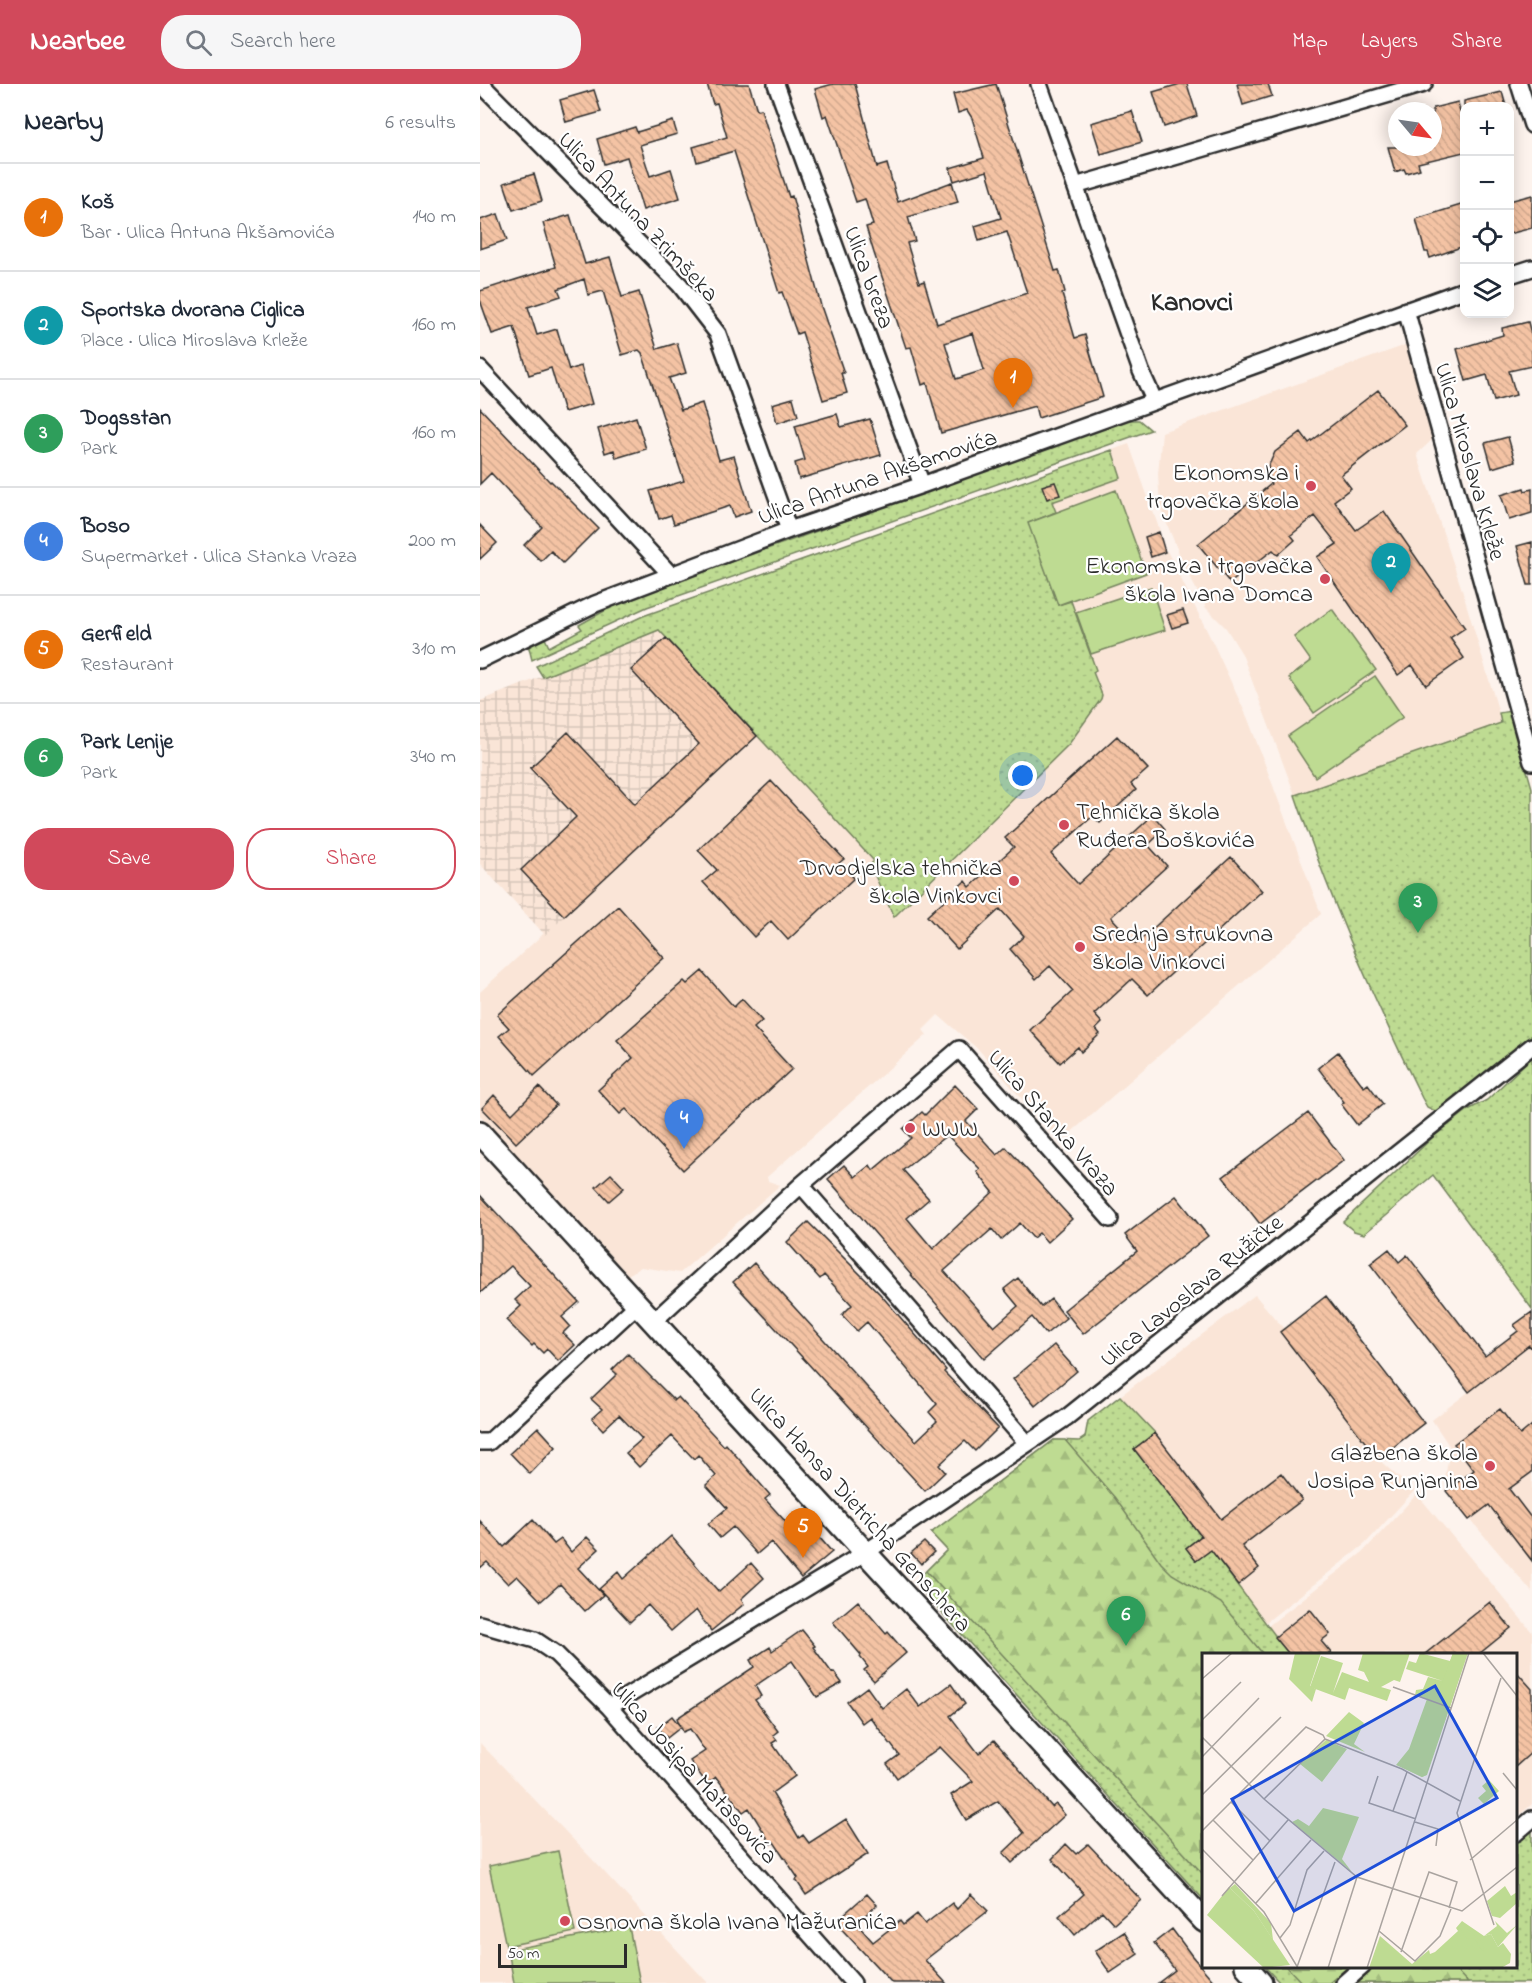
<!DOCTYPE html>
<meta charset="utf-8">
<style>
:root{--surface:#fff;--page:#f6f6f7;--text:#1f2937;--muted:#747a83;--line:#e0e1e3;--accent:#d1495b}
body{margin:0;font-family:"Indie Flower",sans-serif;background:var(--page);color:var(--text)}
.controls{position:absolute;right:18px;top:18px;display:grid;overflow:hidden;border-radius:12px;box-shadow:0 3px 15px #0003}
.controls button{width:54px;height:54px;display:grid;place-items:center;padding:0;border:0;border-bottom:2px solid var(--line);background:var(--surface);color:var(--text);font:30px sans-serif}
.compass{position:absolute;left:908px;top:18px;width:54px;height:54px;border-radius:50%;background:var(--surface);box-shadow:0 3px 15px #0003;rotate:119deg}
.scale{position:absolute;left:18px;bottom:15px;width:129px;box-sizing:border-box;padding-left:6px;border:3px solid #2b2b2b;border-top:0;font-size:16px;line-height:21px;white-space:nowrap;color:#2b2b2b;-webkit-text-stroke:4px #fff;paint-order:stroke}
.you{position:absolute;left:543px;top:692px;width:21px;height:21px;margin:-15px;border:4px solid #fff;border-radius:50%;background:#1a73e8;box-shadow:0 0 0 9px #1a73e833}
.badge{display:grid;place-items:center;width:39px;height:39px;border-radius:50%;background:var(--accent);color:#fff;font-size:20px;font-weight:700}
.pin{position:absolute;translate:-50% -50px;filter:drop-shadow(0 2px 3px #0008)}
.pin::after{content:'';position:absolute;top:32px;width:21px;height:18px;background:inherit;clip-path:polygon(0 0,100% 0,50% 100%)}
.list{margin:0;padding:0;list-style:none}
h2{display:flex;justify-content:space-between;align-items:center;height:78px;margin:0;padding:0 24px;font-size:26px}
h2 small{font-size:20px;font-weight:400;color:var(--muted)}
.list li{display:grid;grid-template-columns:39px 1fr auto;gap:18px;align-items:center;box-sizing:border-box;height:108px;padding:0 24px;border-top:2px solid var(--line)}
.list b{display:block;font-size:22px;white-space:nowrap}
.list p{margin:0;font-size:20px;white-space:nowrap;color:var(--muted)}
.list em{font-size:20px;font-style:normal;color:var(--muted)}
.actions{display:flex;gap:12px;padding:18px 24px}
.actions a{flex:1;padding:14px 0;border:2px solid var(--accent);border-radius:24px;text-align:center;font-size:21px;color:var(--accent)}
.actions .main{background:var(--accent);color:#fff}
.icon{flex:none;width:33px;height:33px;fill:none;stroke:currentColor;stroke-width:2;stroke-linecap:round;stroke-linejoin:round}
.map{position:relative;flex:none;width:1052px;height:1899px;overflow:hidden}
header{display:flex;align-items:center;gap:36px;box-sizing:border-box;height:84px;padding:0 30px;background:var(--accent);color:#fff}
header strong{font-size:28px}
nav{display:flex;gap:33px;margin-inline-start:auto;font-size:21px}
.search{width:420px;height:54px;background:var(--page);display:flex;align-items:center;gap:15px;box-sizing:border-box;padding:0 21px;border-radius:24px;color:var(--muted);font-size:22px}
main{display:flex}
aside{flex:1;background:var(--surface)}
.map>svg:first-child{display:block}
.built{fill:#fae5d7}
.industrial{fill:url(#industrial-grid)}
.green{fill:url(#green-dots);stroke:#74835e;stroke-width:1.5}
.forest{fill:url(#forest-firs);stroke:#74835e;stroke-width:1.5}
.pitch{fill:#bedb92;stroke:#74835e;stroke-width:1.5}
.building{fill:url(#building-back-hatch);stroke:#2b2b2b;stroke-width:1.5;fill-rule:evenodd}
.lines{fill:none;stroke-linecap:round;stroke-linejoin:round}
.minor-casing{stroke:#2b2b2b;stroke-width:20}
.secondary-casing{stroke:#2b2b2b;stroke-width:26}
.minor{stroke:#fff;stroke-width:15}
.secondary{stroke:#fff;stroke-width:21}
.poi-dot{fill:#d1495b;stroke:#fff;stroke-width:2}
.labels{text-anchor:middle;stroke-width:4.5;stroke-linejoin:round;paint-order:stroke}
.street-label{font-size:24px;fill:#2b2b2b;stroke:#fff}
.poi-label{font-size:24px;fill:#2b2b2b;stroke:#fff;text-anchor:end}
.quarter-label{font-size:27px;font-weight:bold;fill:#2b2b2b;stroke:#fff}
.inset-road{fill:none;stroke:#a9a39f;stroke-width:1.5}
.view{fill:#1d4ed8;fill-opacity:0.15;stroke:#1d4ed8;stroke-width:3}
.inset-edge{fill:none;stroke:#2b2b2b;stroke-width:3}
</style>
<header>
<strong>Nearbee</strong>
<div class="search"><svg class="icon" aria-label="search" viewBox="0 0 24 24"><circle cx="10" cy="10" r="6"/><path d="M15 15l6 6"/></svg>Search here</div>
<nav><a>Map</a><a>Layers</a><a>Share</a></nav>
</header>
<main>
<aside>
<h2>Nearby<small>6 results</small></h2>
<ul class="list">
<li><span class="badge" style="background:#e8710a">1</span><div><b>Koš</b><p>Bar · Ulica Antuna Akšamovića</p></div><em>140 m</em></li>
<li><span class="badge" style="background:#0f9aa8">2</span><div><b>Sportska dvorana Ciglica</b><p>Place · Ulica Miroslava Krleže</p></div><em>160 m</em></li>
<li><span class="badge" style="background:#2e9e5b">3</span><div><b>Dogsstan</b><p>Park</p></div><em>160 m</em></li>
<li><span class="badge" style="background:#3f7fe0">4</span><div><b>Boso</b><p>Supermarket · Ulica Stanka Vraza</p></div><em>200 m</em></li>
<li><span class="badge" style="background:#e8710a">5</span><div><b>Gerfield</b><p>Restaurant</p></div><em>310 m</em></li>
<li><span class="badge" style="background:#2e9e5b">6</span><div><b>Park Lenije</b><p>Park</p></div><em>340 m</em></li>
</ul>
<div class="actions"><a class="main">Save</a><a>Share</a></div>
</aside>
<div class="map">
<svg width="1052" height="1899" viewBox="0 0 1052 1899">
<defs>
<pattern id="industrial-grid" width="8" height="8" patternUnits="userSpaceOnUse" patternTransform="scale(1.5)"><rect width="8" height="8" fill="#fae5d7"/><path d="M0 4h8M4 0v8" fill="none" stroke="#d6c5b9"/></pattern>
<pattern id="green-dots" width="8" height="8" patternUnits="userSpaceOnUse" patternTransform="scale(1.5)"><rect width="8" height="8" fill="#bedb92"/><path d="M2 2h.1M6 6h.1" fill="none" stroke="#a3bc7e" stroke-width="1.8" stroke-linecap="round"/></pattern>
<pattern id="forest-firs" width="22" height="20" patternUnits="userSpaceOnUse" patternTransform="scale(1.5)"><rect width="22" height="20" fill="#bedb92"/><path d="M5 1l3.5 6h-7zM16 11l3.5 6h-7z" fill="#a3bc7e"/></pattern>
<pattern id="building-back-hatch" width="6" height="6" patternUnits="userSpaceOnUse" patternTransform="scale(1.5)"><rect width="6" height="6" fill="#f4c3a4"/><path d="M-1 5l2 2M0 0l6 6M5-1l2 2" fill="none" stroke="#d1a88d"/></pattern>
</defs>
<rect width="100%" height="100%" fill="#fdf3ed"/>
<filter id="ink" filterUnits="userSpaceOnUse"><feTurbulence type="fractalNoise" baseFrequency=".0167" numOctaves="2"/><feDisplacementMap in="SourceGraphic" scale="12" xChannelSelector="R" yChannelSelector="G"/><feConvolveMatrix kernelMatrix="1 2 1 2 8 2 1 2 1" color-interpolation-filters="sRGB"/></filter>
<g filter="url(#ink)">
<path class="built" d="M926,261L953,355L937,370L982,506L1022,639L815,711L762,570L746,544L726,524L705,484L680,423L678,390L682,348Z
M649,360L680,447L665,453L671,472L687,467L734,561L768,635L841,830L580,1058L499,966L458,931L443,946L447,951L287,1093L288,1097L300,1101L200,1189L161,1183L148,1191L0,1031V908L178,744L165,532Z
M775,1211L804,1245L800,1248L898,1375L934,1407L885,1460L785,1539L732,1466L716,1477L706,1464L720,1453L654,1365L675,1348L640,1312Z
M1052,1259V1508L966,1407L965,1395L970,1363L952,1336Z
M937,1410L1052,1548V1720L1036,1734V1570H809L788,1542L883,1468Z
M0,1659L112,1775L228,1899H0Z"/>
<path class="industrial" d="M179,546L277,652L65,851L0,780V617Z"/>
<path class="green" d="M648,336H659L671,346L167,523L52,576L48,560L64,552L69,563L102,545L99,541L137,520L172,506Z
M632,366L641,394L572,418L576,428L549,439L578,521L591,517L616,586L613,588L622,611L621,615L589,660L414,833L390,781L394,777L179,546L63,593L56,582L163,532Z
M1030,627L1052,704V951L957,1028L947,1023L942,1014C894,916 850,816 815,711L1021,639L1019,629Z
M1052,973V1225L953,1091L884,1150L874,1147L863,1138L952,1054L988,1026L1007,1016Z
M640,1312L675,1349L654,1365L721,1452L706,1464L716,1477L731,1466L809,1570H724L723,1815L442,1507L441,1492L467,1466L451,1449L574,1356L599,1357L605,1353L608,1337Z
M1052,1742V1899H800L785,1883L1036,1882V1757Z"/>
<path class="forest" d="M574,1356H585L635,1414L681,1479L692,1490L741,1519L783,1570H724L723,1790L446,1487L467,1466L451,1449Z
M895,1882L973,1883L988,1899H876Z
M807,1883H868L849,1899H822Z"/>
<path class="pitch" d="M636,406L666,489L578,521L548,439Z
M671,503L685,546L611,570L596,528Z
M852,525L896,586L834,629L809,594L831,577L814,553Z
M895,592L923,633L835,693L808,652Z
M78,1767L95,1848L26,1862L9,1782Z
M149,1843L160,1899H34L28,1866Z"/>
<path class="building" d="M227,0H269L277,26L281,25L309,113L312,112L341,222L364,289H361L367,309L343,316L322,248L317,250L302,208L299,209L254,67L217,78L213,63L247,53L237,19L233,20Z
M353,0H375L397,83L407,80L418,118L472,98L478,118L428,133L435,157L427,159L439,199L444,197L457,240L547,209L527,148L499,157L495,142L521,134L507,87L474,97L470,84L504,74L492,34L487,26L478,29L473,10L516,0L575,187L579,186L585,208L582,210L595,254L605,251L623,313L558,334L555,322L461,349L447,299L442,301L431,263L426,264L394,169L386,143L393,141L385,115L376,118L347,31L343,33L335,5ZM493,249L504,286L476,295L465,259Z
M700,0H707L717,32L684,43L673,8Z
M757,0H788L792,12L763,21Z
M114,6L121,28L86,38L80,16Z
M1022,8L1026,22H984V17Z
M978,18L984,46V68L938,79L940,85L926,89L924,85L915,88L908,63H953V24Z
M652,27L662,58L621,70L611,39Z
M193,37L197,50L160,61L170,92L191,85L200,114L163,126L147,73L124,80L117,55L155,43L157,48Z
M54,90L62,117L33,126L24,99Z
M1052,111V144L1029,150V117Z
M984,120V162L950,174L948,168H945L936,135Z
M18,130L27,156L0,165V136Z
M90,131L105,180L130,173L142,213L159,208L177,265L197,259L206,289L189,294L201,326L222,319L239,376L254,372L271,427L254,433L250,422L194,440L191,431L179,435L170,407L204,397L162,269L159,266L142,271L123,207L108,211L104,195L78,205L81,212L48,223L57,251L77,245L89,286L101,282L112,320L84,328L71,284L49,291L34,243L12,250L0,216V207L76,183L63,139Z
M1048,238L1052,254V282L1029,287L1036,311L1014,317L1007,291L986,297L977,265L1023,251L1022,244Z
M898,306L925,341L861,391L871,404L854,417L876,446L904,427L985,544L970,554L984,574L946,601L932,581L918,591L837,473L857,460L835,432L811,451L815,456L798,471L793,466L750,499L718,460L791,400L788,383L795,368L821,348L829,359Z
M313,314L318,332L297,339L292,320Z
M0,324L70,398L71,397L118,444L83,479L71,467L61,477L44,461L62,443L11,389L0,400Z
M357,330L361,343L390,335L401,371L319,395L315,379L325,376L315,342Z
M156,333L166,365L136,374L134,366L125,369L118,345Z
M1028,353L1035,377L1012,384L1005,359Z
M575,398L580,411L567,415L562,402Z
M1044,404L1045,407L1052,405V429L1029,436L1021,411Z
M0,441L17,459L0,475Z
M679,448L685,468L671,473L665,453Z
M1052,458V501H1048L1037,462Z
M703,526L708,539L692,544L687,531Z
M186,554L277,652L84,832L41,786L96,733L50,684L88,648L155,720L219,660L151,586Z
M637,652L668,685L651,700L656,706L620,739L613,732L571,770L598,800L673,731L685,745L668,761L687,782L631,833L656,860L751,773L782,807L668,911L652,895L614,930L622,939L616,945L620,950L601,968L598,963L580,979L550,946L593,907L570,882L556,895L530,865L544,852L520,825L477,865L447,832L485,797L490,803L534,763L525,754Z
M291,697L364,775L359,779L374,794L308,856L291,837L274,853L223,798L237,786L218,766Z
M138,822L184,874L54,992L19,952L29,944L17,931Z
M222,887L254,923L262,915L282,937L274,944L312,985L203,1086L146,1025L140,1030L118,1006L153,974L137,956L204,897L207,900Z
M858,968L884,1003L888,1000L903,1020L877,1041L861,1020L864,1018L838,984Z
M475,1001L498,1025L486,1037L517,1071L526,1063L592,1135L567,1158L559,1149L553,1154L540,1139L521,1156L512,1145L464,1187L514,1243L538,1222L524,1205L538,1194L561,1223L571,1215L586,1234L566,1250L552,1233L504,1275L348,1095L364,1081L375,1093L390,1081L393,1086L431,1054L423,1045L442,1028L445,1031ZM467,1051L500,1085L497,1088L513,1108L453,1165L427,1134L449,1115L423,1086Z
M59,1003L76,1021L36,1059L2,1024L14,1011L32,1030Z
M828,1029L864,1076L780,1140L743,1093Z
M131,1090L144,1104L129,1117L116,1103Z
M0,1111L99,1218L82,1233L90,1242L83,1249L95,1261L78,1277L67,1265L63,1269L54,1260L52,1262L26,1236L41,1222L35,1216L50,1202L31,1182L0,1209Z
M696,1112L728,1152L603,1250L584,1226L657,1167L645,1151Z
M328,1138L400,1210L466,1286L464,1288L518,1344L495,1367L485,1357L459,1381L465,1388L445,1407L253,1198L274,1179L436,1357L457,1337L449,1328L457,1320L387,1238L377,1247L362,1231L372,1221L344,1191L340,1195L307,1158Z
M909,1165L919,1178L927,1171L1005,1272L1038,1247L1034,1241L1052,1228V1265L1049,1261L989,1308L890,1180Z
M846,1212L944,1339L898,1375L800,1248Z
M574,1261L597,1287L555,1322L533,1295Z
M148,1270L194,1316L198,1313L244,1362L246,1360L290,1411L285,1415L315,1448L326,1438L352,1468L321,1494L291,1458L277,1470L253,1443L240,1454L228,1440L247,1424L226,1401L236,1392L218,1371L214,1375L192,1352L159,1383L146,1369L162,1355L139,1331L123,1346L112,1334L122,1325L111,1315L137,1290L132,1286Z
M1020,1325L1040,1351L1052,1341V1388L1029,1405L1052,1435V1477L1009,1421L989,1436L966,1407L994,1386L974,1360Z
M58,1343L76,1363L50,1390L30,1369Z
M675,1349L741,1435L801,1389L822,1416L762,1462L779,1484L758,1501L731,1466L716,1477L706,1464L721,1452L654,1365Z
M53,1436L74,1460L81,1455L91,1468L107,1453L119,1465L98,1484L123,1511L105,1527L80,1500L61,1517L37,1492L28,1500L7,1478L0,1484V1437L24,1463Z
M191,1452L239,1508L271,1479L284,1494L261,1515L264,1520L231,1547L216,1526L191,1547L168,1521L150,1538L119,1505L138,1488L143,1495Z
M444,1458L454,1468L441,1480L431,1469Z
M378,1517L406,1550L408,1548L426,1569L394,1597L384,1586L388,1583L380,1573L381,1571L353,1538Z
M1010,1518L1031,1544L999,1570H945Z
M830,1525L850,1550L841,1557L852,1570H809L795,1553Z
M322,1546L335,1562L333,1563L352,1589L354,1588L362,1599L337,1613L312,1577L275,1602L281,1612L275,1616L298,1647L293,1651L297,1656L292,1659L315,1692L292,1709L319,1754L323,1751L329,1759L366,1735L388,1770L326,1811L316,1796L318,1794L294,1758L291,1760L269,1724L263,1728L236,1693L227,1700L210,1677L225,1667L210,1645L203,1648L201,1643L187,1654L178,1643L192,1632L200,1642L197,1634L274,1583L270,1576L290,1563L292,1567Z
M1035,1586L1052,1605V1668L1035,1683Z
M471,1600L485,1620L470,1632L499,1670L514,1656L572,1723L576,1720L585,1731L532,1779L523,1769L544,1749L518,1717L486,1736L471,1711L493,1697L460,1663L417,1694L407,1680L419,1671L390,1633L382,1639L367,1618L387,1603L402,1624L426,1605L440,1623Z
M586,1760L596,1770L608,1760L661,1816L634,1840L622,1827L595,1851L579,1832L604,1810L572,1775Z
M387,1810L397,1821L376,1839L393,1858L420,1837L423,1841L437,1830L445,1840L472,1819L477,1825L491,1810L508,1827L445,1876L466,1899H412L355,1838Z
M692,1845L712,1872L735,1899H678L695,1886L674,1859Z
M644,1848L658,1870L630,1889L615,1867Z"/>
<g class="lines">
<g class="minor-casing">
<path id="minor" d="M1,0L200,201L238,250L309,446
M296,0L442,401
M559,0L661,287L674,316
M1039,0L1052,41
M595,102L944,0
M1030,191L1052,184
M926,226L1052,678
M0,285L191,491
M0,576L115,520L309,446L442,401L984,206
M321,1101L547,1359
M174,1237L321,1101L479,965L630,1135
M0,1358H9L158,1220
M0,1540L55,1556L76,1570L129,1623L373,1899
M129,1623L386,1468L587,1333L1052,962
M1036,1749L1052,1735
M864,1899L883,1882"/>
</g>
<g class="secondary-casing">
<path id="secondary" d="M0,1049L724,1837
M766,1882L781,1899"/>
</g>
<use href="#minor" class="minor"/>
<use href="#secondary" class="secondary"/>
</g>
</g>
<g class="poi-dot">
<circle cx="831" cy="402" r="6"/>
<circle cx="845" cy="495" r="6"/>
<circle cx="584" cy="741" r="6"/>
<circle cx="534" cy="797" r="6"/>
<circle cx="600" cy="863" r="6"/>
<circle cx="430" cy="1044" r="6"/>
<circle cx="1010" cy="1382" r="6"/>
<circle cx="85" cy="1837" r="6"/>
</g>
<g class="labels">
<g class="street-label">
<text transform="translate(159 132) rotate(47)" y="8">Ulica Antuna Zrimšeka</text>
<text transform="translate(390 193) rotate(70)" y="8">Ulica breza</text>
<text transform="translate(991 377) rotate(74)" y="8">Ulica Miroslava Krleže</text>
<text transform="translate(397 392) rotate(-19)" y="8">Ulica Antuna Akšamovića</text>
<text transform="translate(574 1038) rotate(49)" y="8">Ulica Stanka Vraza</text>
<text transform="translate(711 1206) rotate(-39)" y="8">Ulica Lavoslava Ružičke</text>
<text transform="translate(381 1425) rotate(48)" y="8">Ulica Hansa Dietricha Genschera</text>
<text transform="translate(215 1688) rotate(48)" y="8">Ulica Josipa Matasovića</text>
</g>
<g class="poi-label">
<text x="819" y="396">Ekonomska i<tspan x="819" dy="28">trgovačka škola</tspan></text>
<text x="833" y="489">Ekonomska i trgovačka<tspan x="833" dy="28">škola Ivana Domca</tspan></text>
<text x="596" y="735" text-anchor="start">Tehnička škola<tspan x="596" dy="28">Ruđera Boškovića</tspan></text>
<text x="522" y="791">Drvodjelska tehnička<tspan x="522" dy="28">škola Vinkovci</tspan></text>
<text x="612" y="857" text-anchor="start">Srednja strukovna<tspan x="612" dy="28">škola Vinkovci</tspan></text>
<text x="442" y="1052" text-anchor="start">WWW</text>
<text x="998" y="1376">Glazbena škola<tspan x="998" dy="28">Josipa Runjanina</tspan></text>
<text x="97" y="1845" text-anchor="start">Osnovna škola Ivana Mažuranića</text>
</g>
<g class="quarter-label">
<text x="712" y="226">Kanovci</text>
</g>
</g>
<g transform="translate(722 1569)">
<rect width="315" height="315" fill="#fdf3ed"/>
<path d="M93,0H119L108,33L114,36L110,49L87,26ZM218,0L248,8L251,0H266L225,122L220,124L194,112L207,96L225,46L213,42L214,37L221,36L226,24L241,28L204,16L207,8L214,10ZM147,59L162,70L152,91L163,99L124,83ZM124,87L145,96L120,129L98,111ZM121,155L157,164L140,206L150,219L90,169L96,166L107,173ZM27,234L52,258L88,312L62,315L5,262ZM260,268L282,283L289,281L296,294L301,290L309,301L308,310L299,315H167L178,283L210,311L227,297L228,301L233,299L256,278L254,275Z" fill="#bedb92"/>
<path d="M251,0H265L248,54L236,50L235,44ZM235,51L247,56L224,122L220,124L202,115L218,69ZM33,231L69,270L71,287L52,258L28,235ZM303,233L309,243L315,239V250L298,265L290,263L285,248ZM293,268L305,280L315,272L296,294L289,281L282,283L295,273ZM262,273L282,291L281,299L272,285L265,286L258,275Z" fill="#bedb92"/>
<path d="M161,0H208L198,29L192,27L179,34L189,37L185,48L147,35L143,47L108,34L119,3L141,10L131,40L140,19L167,29L162,19L156,17ZM287,127L297,138L282,151L276,145L284,138L280,133Z" fill="#bedb92"/>
<path class="inset-road" d="M281,0L315,43M0,26L30,0M191,34L249,55M0,67L39,29M0,84L62,146L155,224L260,258L315,214M123,86L200,116L258,148M0,104L57,45M301,120L315,137M176,123L167,150L214,166M0,142L79,64M29,149L68,188M191,158L205,119M11,167L51,207M213,169L236,176L234,193M0,178L104,74L121,82L123,86L62,146M0,196L62,259L96,315M268,207L315,167M20,243L86,167M54,250L109,187M292,272L255,160L299,25M177,278L213,308L238,283L249,256M78,285L88,272L105,217L122,198M199,299L227,219L255,229L247,255M95,314L133,209M126,315L155,224M165,315L267,0"/>
<path class="view" d="M233,33L295,145L92,258L30,146Z"/>
<rect width="315" height="315" class="inset-edge"/>
</g>
</svg>
<div class="controls">
<button>+</button>
<button>−</button>
<button><svg class="icon" aria-label="locate" viewBox="0 0 24 24"><circle cx="12" cy="12" r="6"/><path d="M12 2v4M12 18v4M2 12h4M18 12h4"/></svg></button>
<button><svg class="icon" aria-label="layers" viewBox="0 0 24 24"><path d="M12 4l9 5-9 5-9-5zM3 14l9 5 9-5"/></svg></button>
</div>
<svg class="compass" viewBox="-18 -18 36 36"><path d="M0-13l5 13h-10z" fill="#e53935"/><path d="M0 13l5-13h-10z" fill="#747a83"/></svg>
<div class="scale">50 m</div>
<div class="you"></div>
<div class="pin badge" style="left:533px;top:324px;background:#e8710a">1</div>
<div class="pin badge" style="left:911px;top:509px;background:#0f9aa8">2</div>
<div class="pin badge" style="left:938px;top:849px;background:#2e9e5b">3</div>
<div class="pin badge" style="left:204px;top:1065px;background:#3f7fe0">4</div>
<div class="pin badge" style="left:323px;top:1474px;background:#e8710a">5</div>
<div class="pin badge" style="left:646px;top:1562px;background:#2e9e5b">6</div>
</div>
</main>
